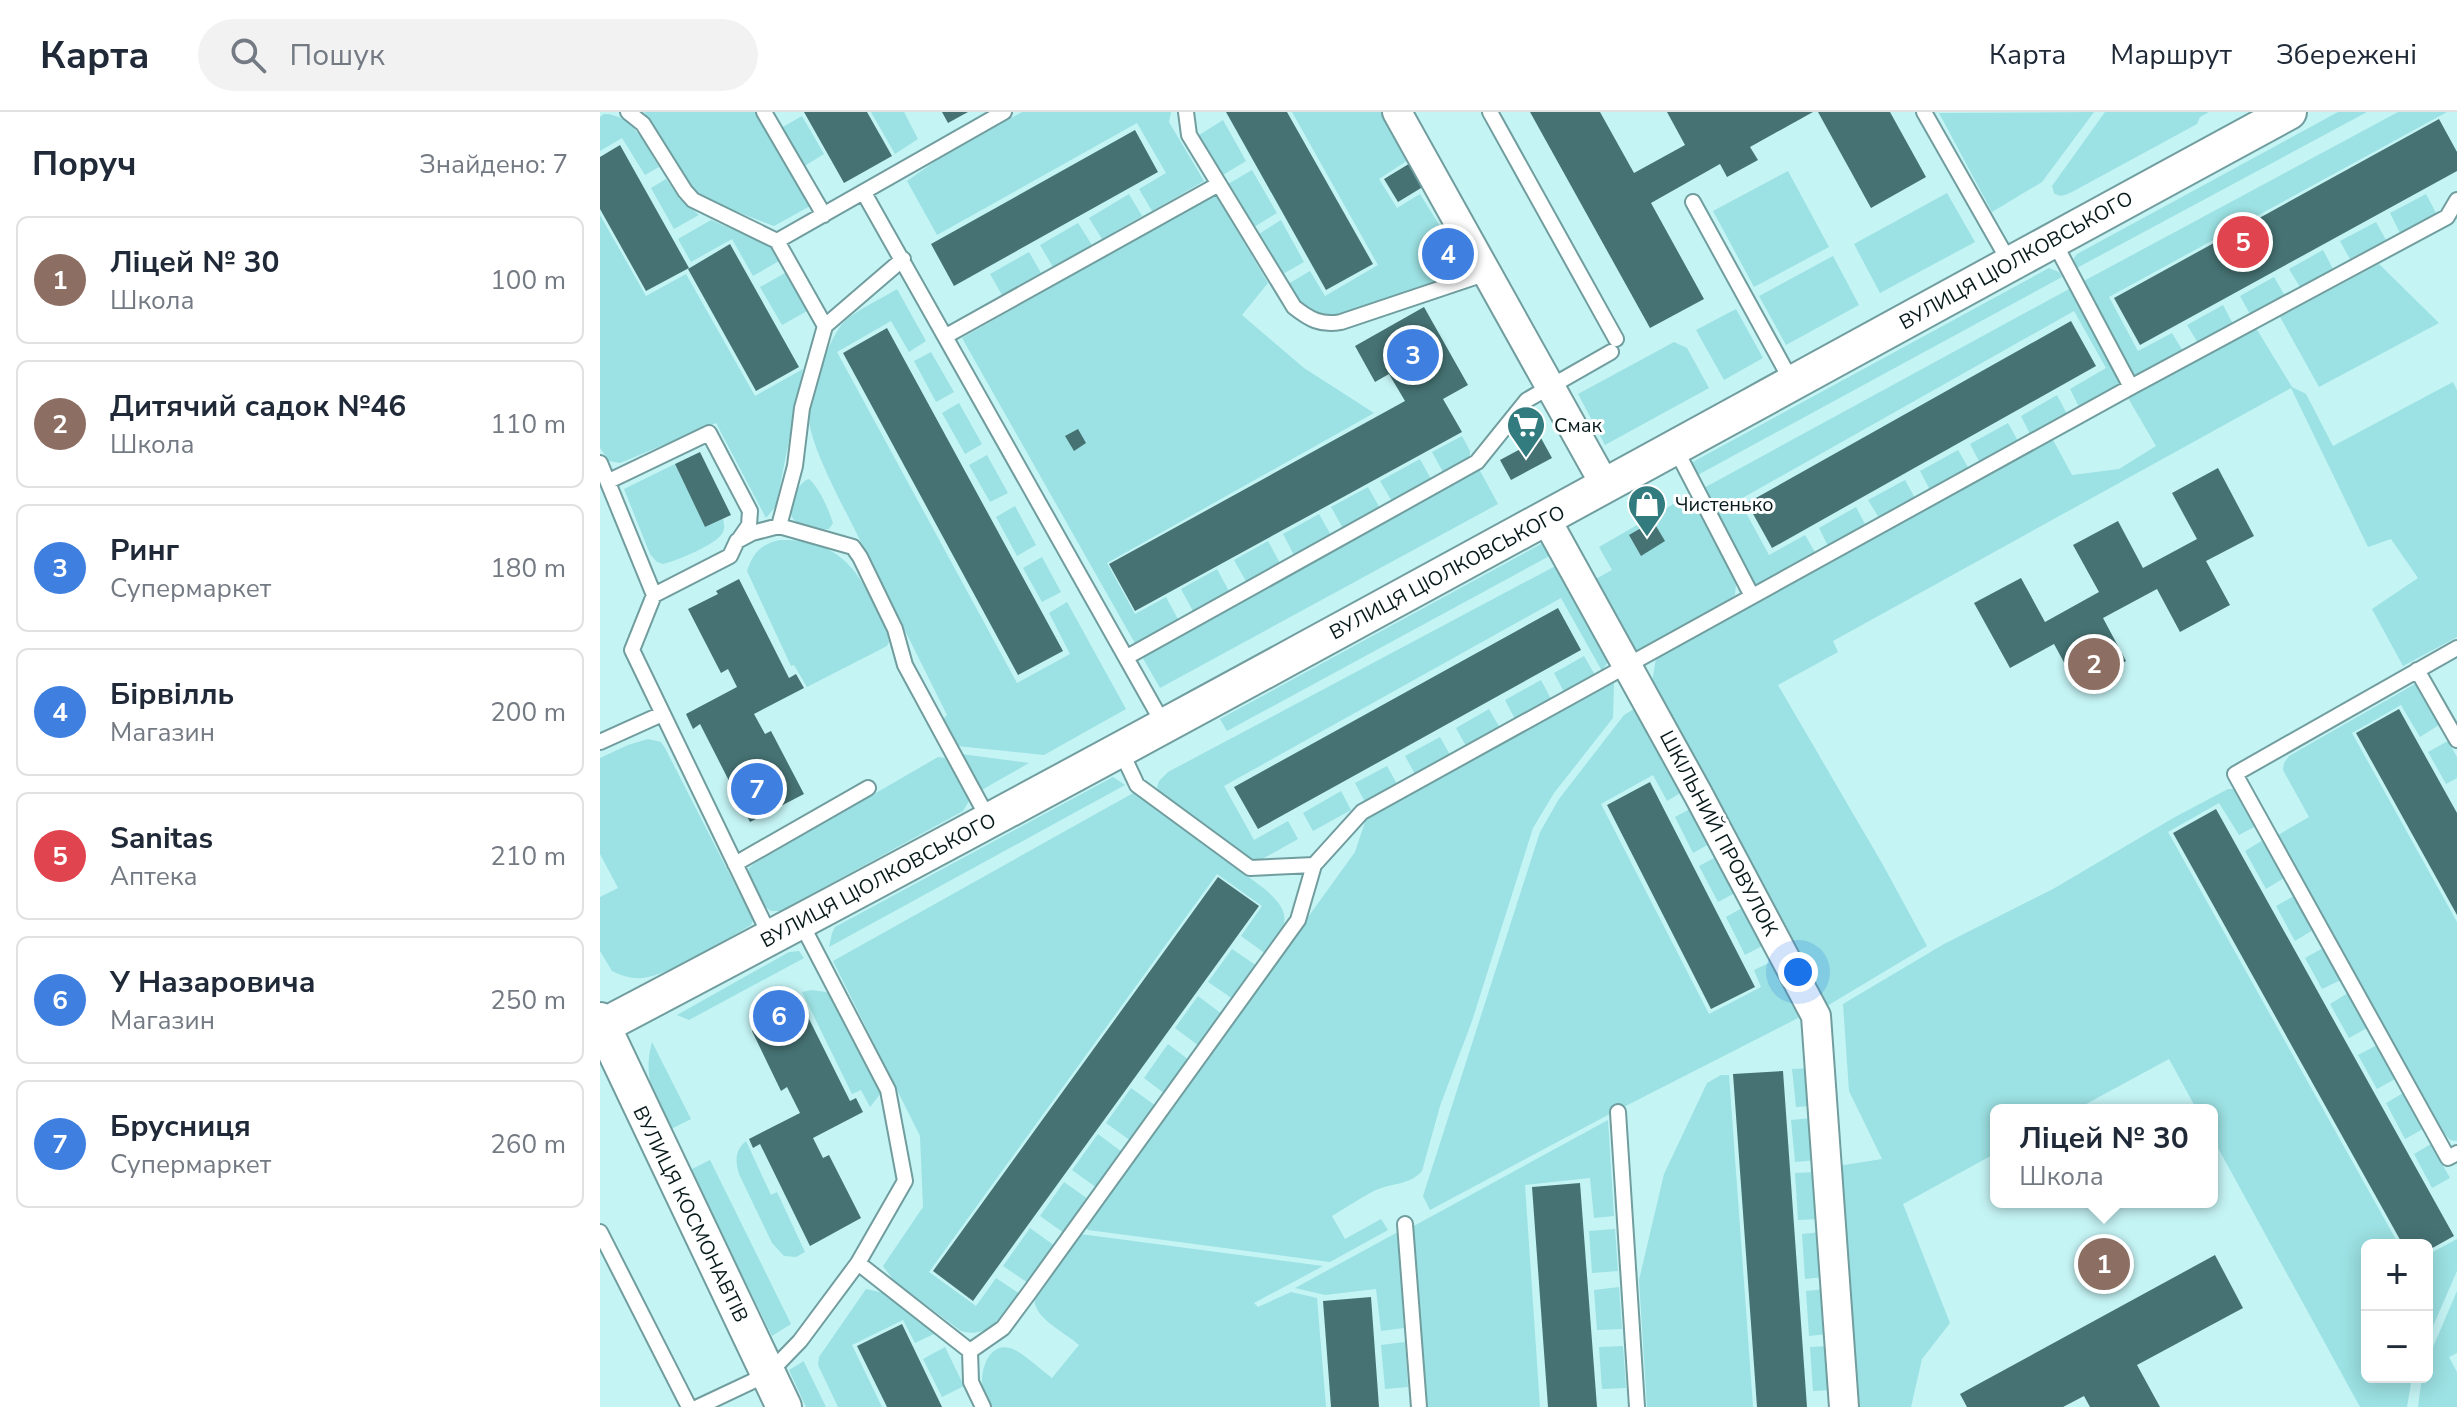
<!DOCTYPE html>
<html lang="uk">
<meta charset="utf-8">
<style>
:root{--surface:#fff;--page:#f2f2f3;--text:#1f2937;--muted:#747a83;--line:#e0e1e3;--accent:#ea580c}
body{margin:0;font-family:"Nunito Sans",sans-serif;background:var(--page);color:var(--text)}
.controls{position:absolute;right:24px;bottom:24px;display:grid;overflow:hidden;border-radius:12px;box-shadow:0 4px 20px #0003}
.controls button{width:72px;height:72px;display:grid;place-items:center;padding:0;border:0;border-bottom:2px solid var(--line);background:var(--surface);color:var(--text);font:40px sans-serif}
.you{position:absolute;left:1198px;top:860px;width:28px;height:28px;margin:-20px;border:6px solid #fff;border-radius:50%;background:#1a73e8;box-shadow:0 0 0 12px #1a73e833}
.badge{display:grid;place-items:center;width:52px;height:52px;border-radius:50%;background:var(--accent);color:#fff;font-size:26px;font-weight:700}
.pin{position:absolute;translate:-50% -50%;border:4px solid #fff;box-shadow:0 2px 8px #0006}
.popup{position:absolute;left:1390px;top:992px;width:228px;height:104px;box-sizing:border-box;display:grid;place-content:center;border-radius:12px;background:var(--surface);filter:drop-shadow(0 2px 6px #0005);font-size:26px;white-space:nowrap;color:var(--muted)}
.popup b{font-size:30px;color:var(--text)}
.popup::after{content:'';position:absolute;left:50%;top:100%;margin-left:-16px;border:16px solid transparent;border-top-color:var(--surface)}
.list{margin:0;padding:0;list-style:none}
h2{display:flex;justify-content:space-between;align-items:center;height:104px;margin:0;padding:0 32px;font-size:34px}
h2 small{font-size:26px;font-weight:400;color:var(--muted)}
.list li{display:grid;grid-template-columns:52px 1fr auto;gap:24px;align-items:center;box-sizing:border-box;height:128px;margin:0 16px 16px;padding:0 16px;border:2px solid var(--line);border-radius:12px}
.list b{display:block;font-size:30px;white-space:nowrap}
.list p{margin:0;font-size:26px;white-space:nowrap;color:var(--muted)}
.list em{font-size:26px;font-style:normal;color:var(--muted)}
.icon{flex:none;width:44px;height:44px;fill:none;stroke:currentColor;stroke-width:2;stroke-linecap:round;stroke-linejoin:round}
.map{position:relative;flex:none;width:1857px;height:1295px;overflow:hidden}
header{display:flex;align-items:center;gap:48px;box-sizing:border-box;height:112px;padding:0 40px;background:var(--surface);border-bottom:2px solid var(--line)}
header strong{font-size:38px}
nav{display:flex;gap:44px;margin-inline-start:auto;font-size:28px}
.search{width:560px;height:72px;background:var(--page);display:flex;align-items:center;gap:20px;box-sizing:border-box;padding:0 28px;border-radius:44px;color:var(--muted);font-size:30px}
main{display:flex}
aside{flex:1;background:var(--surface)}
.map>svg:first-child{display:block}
.green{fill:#9ce1e3}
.building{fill:#467273}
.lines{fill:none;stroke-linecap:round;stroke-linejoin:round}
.service-casing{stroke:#719d9f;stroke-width:18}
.minor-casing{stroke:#719d9f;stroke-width:32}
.tertiary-casing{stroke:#719d9f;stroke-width:38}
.service{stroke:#fff;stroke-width:14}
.minor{stroke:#fff;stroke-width:28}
.tertiary{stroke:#fff;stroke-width:34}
.labels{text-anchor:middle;stroke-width:6;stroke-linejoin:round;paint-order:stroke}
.street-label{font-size:20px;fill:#081a1b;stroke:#fff}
.poi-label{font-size:20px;fill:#081a1b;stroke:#fff;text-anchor:start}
</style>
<header>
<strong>Карта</strong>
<div class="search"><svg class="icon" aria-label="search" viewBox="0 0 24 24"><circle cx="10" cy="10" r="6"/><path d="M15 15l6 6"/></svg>Пошук</div>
<nav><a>Карта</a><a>Маршрут</a><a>Збережені</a></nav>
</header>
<main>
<aside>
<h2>Поруч<small>Знайдено: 7</small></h2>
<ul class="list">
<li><span class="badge" style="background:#8d6e63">1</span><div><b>Ліцей № 30</b><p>Школа</p></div><em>100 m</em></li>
<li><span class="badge" style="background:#8d6e63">2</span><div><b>Дитячий садок №46</b><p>Школа</p></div><em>110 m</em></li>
<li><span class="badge" style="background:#3f7fe0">3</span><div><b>Ринг</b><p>Супермаркет</p></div><em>180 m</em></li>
<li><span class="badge" style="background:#3f7fe0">4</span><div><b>Бірвілль</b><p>Магазин</p></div><em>200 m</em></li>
<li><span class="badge" style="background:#e0444e">5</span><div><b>Sanitas</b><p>Аптека</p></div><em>210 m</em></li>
<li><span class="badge" style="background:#3f7fe0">6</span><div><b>У Назаровича</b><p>Магазин</p></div><em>250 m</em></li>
<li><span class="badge" style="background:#3f7fe0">7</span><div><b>Брусниця</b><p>Супермаркет</p></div><em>260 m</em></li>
</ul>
</aside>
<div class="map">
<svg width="1857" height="1295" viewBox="0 0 1857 1295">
<rect width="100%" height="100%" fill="#c5f4f5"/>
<path class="green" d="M44,0H157L212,93L174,114L109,89L98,82L89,72Z
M271,0H304L318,27L295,42Z
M422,0H571L569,10L604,69L552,99L539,77L566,61L537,11L337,123L307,69L334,50Z
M692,0H781L808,48L779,67L797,96L820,82L848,127L828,140L845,167L733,204C709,204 700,190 688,172L710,159L725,184L778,153Z
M1494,0L1442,70L1392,100L1339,1Z
M1505,0H1609L1600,5L1597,12L1472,80C1465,83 1461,86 1454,81L1452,74Z
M1738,0H1767L1475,157L1474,146L1477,142Z
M1798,0H1847L1509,185L1538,239L1572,221L1583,239L1535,264L1482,170Z
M4,2C33,2 46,34 59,55L45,63L22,26L0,39V5Z
M202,4L224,42L203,55L181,16Z
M623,8L646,49L623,63L599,23Z
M652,58L677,101L654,115L628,72Z
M1188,59L1229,135L1154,175L1113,99Z
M66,67L80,87L99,103L74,117L51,76Z
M1347,81L1375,130L1280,181L1254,132Z
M529,82L542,104L502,127L489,106Z
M615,82L668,171L642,203L704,256L774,301L507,451L535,502L566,485L579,509L536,533L362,226Z
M1826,82L1836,101L1800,121L1790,101Z
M0,103L46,184L86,162L155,284L203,257L176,394L166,406L116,311L20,351L9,349L0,336Z
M111,108L170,134L179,149L153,164L132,127L91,150L78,127Z
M681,108L704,150L683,162L659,122Z
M1776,110L1786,128L1750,147L1740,129Z
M478,111L492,133L453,155L440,133Z
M1723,138L1733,157L1700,175L1689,157Z
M429,140L441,161L402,183L390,162Z
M1233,144L1259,193L1186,233L1159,184Z
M1779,152L1839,211L1719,275L1680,205Z
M1449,156L1459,160L1462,165L1096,364L1089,352Z
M185,161L207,199L182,213L160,175Z
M1674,165L1685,184L1650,202L1640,184Z
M297,177L326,229L309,240L291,209L237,240L417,571L470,542L449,501L467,490L526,597L444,643L357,634L343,607L347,603C318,545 289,486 260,428C247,401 208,332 209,304C210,282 229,224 245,209C260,196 281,187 297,177Z
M1469,177L1521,271L1479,295L1470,277L1506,256L1474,199L1139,388L1169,443L1205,423L1216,442L1155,475L1102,377Z
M1623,193L1633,212L1598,231L1587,213Z
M1136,197L1163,246L1124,268L1096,218Z
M1656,216L1692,275L1706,282L1733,334L1853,270L1857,278V525L1803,554L1772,497L1818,466L1791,427L1768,435L1691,276L1233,529L1238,540L1178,573L1283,753L1327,834L1227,894L1052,571L1056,546L1452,326L1472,363L1519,357L1556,334L1528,286Z
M1074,230L1087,236L1109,276L1005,333L978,282Z
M331,240L354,280L336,290L314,249Z
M1457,283L1467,302L1430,322L1421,304Z
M359,291L382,332L365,342L342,301Z
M1408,311L1418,329L1380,351L1370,332Z
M862,324L870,339V344L844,362L832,340Z
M1358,338L1369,357L1330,378L1320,359Z
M387,343L408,381L390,390L369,353Z
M820,347L832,369L793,391L780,369Z
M75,352L105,415L123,407C124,412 125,415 123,420C118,432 76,449 63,452L57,450L50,442L24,377Z
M879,357L898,392L560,576L541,543Z
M209,367C221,378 228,397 233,411L229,417C218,418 198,416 192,405C186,395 198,370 209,367Z
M1305,368L1315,386L1279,406L1268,388Z
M768,375L781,398L744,418L731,395Z
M1089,383L1136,471L1135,483L1126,491L1034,540L990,470L1012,458L999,435Z
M415,394L436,433L417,444L396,405Z
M1256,395L1266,414L1228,434L1219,416Z
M719,402L732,425L695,445L683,422Z
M180,428C249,427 263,469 288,522L289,530L287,534L207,575L194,553L191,554L147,459C153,441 161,432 180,428Z
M668,429L681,453L647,471L634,448Z
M943,431L946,432L955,441L627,619L620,607Z
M442,445L461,480L442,490L423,456Z
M961,451L1009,548L1002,559L961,486L624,674L654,728L688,709L698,727L657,750L652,749L560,681L557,675L559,669L568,660Z
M617,457L630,481L594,501L581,477Z
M984,544L995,563L964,580L954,561Z
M941,568L951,587L915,607L905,588Z
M1014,571L1013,606L954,681L933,716L872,909L840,994L822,1059C810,1073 792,1071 776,1078C761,1085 746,1096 732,1104L745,1127L781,1107L788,1118L730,1150L488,1118L485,1114L755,740L766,707Z
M1815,572L1839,613L1820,625L1801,593L1752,621L1857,810V1029L1850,1028L1839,1015L1678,723L1709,705L1683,658L1684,651L1689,644Z
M1037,595L1082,680L1067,689L1053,663L1001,692L1109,902L1161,875L1154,858L1171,850L1200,905L1006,1004L830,1098L823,1084L940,720L959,687L1024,603Z
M889,597L900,616L866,634L856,616Z
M840,625L850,643L815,662L805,644Z
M48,627L61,630L65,636L153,808L151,813C125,828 70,863 43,866C32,867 22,864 12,859L0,839V785L18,776L0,742V646L28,633Z
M1848,629L1857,645V666L1846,672L1828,640Z
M361,642L429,651L380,679Z
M338,645L345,646L368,684L369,689L363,699L181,799H171L163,793L148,762L149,756L155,751Z
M787,654L797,672L765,690L755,671Z
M513,665L525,673L229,835L232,821L235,815Z
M1628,677H1634L1656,714L1639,723L1619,691L1568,720L1799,1133H1767V1265H1812L1807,1295H1760L1612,1025V998H1597L1569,947L1475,998H1396V1041L1303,1092L1350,1211L1322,1247L1311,1295H1255L1238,1054L1282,1047L1249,979L1243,892L1344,832L1453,777L1575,705Z
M741,679L751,698L713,719L703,701Z
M535,680L666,778C695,804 686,814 666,842L641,824L662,794L617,762L329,1160L376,1194L396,1166L420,1182C404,1204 390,1227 361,1219L294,1169L283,1154L323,1095L320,1024L233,849Z
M1090,697L1109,732L1093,741L1075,705Z
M1663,728L1684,766L1666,777L1645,739Z
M1116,745L1135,781L1118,790L1099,754Z
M1694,784L1713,818L1695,829L1676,794Z
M1142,796L1162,834L1145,843L1126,805Z
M1723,836L1741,868L1722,877L1705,846Z
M632,837L657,854L633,887L608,870Z
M199,839L204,846L89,908L77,903L189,840Z
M212,878L226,880L232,884L281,981L270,995L261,978L252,982L202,880Z
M1748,881L1767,916L1749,926L1730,892Z
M598,884L622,902L599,934L575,916Z
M52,930L91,1007L71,1017C55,985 42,966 52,930Z
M568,932L589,948L565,982L544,966Z
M1777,933L1795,967L1777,977L1758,943Z
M1211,956L1213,994L1196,995L1192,957Z
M1121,963H1129L1153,1295H1047L1039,1168L1064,1062L1107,971Z
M531,976L556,994L531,1029L506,1011Z
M1803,981L1823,1017L1805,1027L1786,991Z
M1213,1006L1216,1048L1195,1050L1191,1008Z
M1008,1008L1014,1104L994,1106L990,1066L925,1073L940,1295H826L812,1115Z
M498,1022L522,1040L497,1076L472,1058Z
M146,1029L171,1083L177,1080L205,1140L196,1145L184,1144L172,1131L139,1062C135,1049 135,1038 146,1029Z
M1831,1032L1850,1066L1832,1076L1814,1042Z
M110,1048L191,1212L172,1224L90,1058Z
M1217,1060L1220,1107L1198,1108L1195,1061Z
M464,1070L488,1087L464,1121L440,1104Z
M430,1116L455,1134L428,1171L403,1154Z
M1015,1117L1018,1159L992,1161L989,1119Z
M798,1120L804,1216L781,1219L776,1177L725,1183L695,1176Z
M1221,1120L1224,1165L1205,1167L1202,1122Z
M480,1122L723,1154L654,1191L658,1195L691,1180L717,1186L726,1295H391C389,1289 385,1283 383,1277C379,1261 388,1230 410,1236C421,1239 441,1258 452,1266L479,1233C465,1220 430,1205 435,1184Z
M1857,1127V1159L1827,1228V1143Z
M1019,1175L1022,1217L997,1218L994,1178Z
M266,1177L284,1181L330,1216L334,1222L315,1231L303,1208L252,1233L282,1295H238L218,1253L219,1245Z
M1225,1177L1228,1222L1209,1224L1206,1179Z
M1857,1179V1241L1849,1245L1857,1260V1295H1818L1822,1265H1827V1249Z
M805,1230L808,1275L785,1277L781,1233Z
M1023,1234L1026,1276L1002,1277L999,1235Z
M1228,1234L1231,1278L1213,1279L1210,1235Z
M345,1235L364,1274L342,1285L323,1247Z
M204,1249V1250L226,1295H206L189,1258Z"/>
<path class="building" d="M204,0H267L292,44L244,71Z
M342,0H368L348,11Z
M626,0H687L773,152L726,178Z
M930,0H1000L1034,61L1085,33L1067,0H1213L1150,35L1158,48L1127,65L1120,52L1051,91L1104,187L1050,216Z
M1218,0H1290L1326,65L1271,96Z
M1839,7L1857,40V59L1540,233L1514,186Z
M535,18L558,60L354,174L331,132Z
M20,33L89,156L46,179L0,97V45Z
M812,50L826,73L798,90L784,67Z
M853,128L863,143L844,156L833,140Z
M130,132L199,255L156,279L88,157Z
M824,195L868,273L843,287L862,320L535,499L509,452L805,289L789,262L775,270L755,234Z
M1471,209L1496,254L1172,436L1147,391Z
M287,216L463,539L418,563L243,241Z
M478,317L486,331L474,339L465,324Z
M941,326L952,346L911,368L900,348Z
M100,340L131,403L105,415L75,352Z
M1618,356L1654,424L1606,449L1630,493L1580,520L1557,477L1503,506L1526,549L1478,576L1454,532L1410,556L1374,491L1421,466L1445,510L1499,480L1473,433L1518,409L1543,456L1597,427L1572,381Z
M1053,409L1065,429L1041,444L1029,423Z
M139,467L189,566L196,562L204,576L154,602L165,622L171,619L204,682L150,710L100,612L93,617L86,602L137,575L128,557L121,561L88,497L118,482L116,479Z
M958,496L981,538L658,717L634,675Z
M1799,597L1857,701V803L1756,621Z
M1050,670L1155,875L1111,897L1007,693Z
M1616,697L1854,1124L1827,1139V1133H1803L1573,721Z
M618,765L659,794L373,1189L333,1159Z
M201,891L250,989L256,986L263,1000L213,1026L223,1046L229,1043L261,1106L210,1134L160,1032L153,1036L149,1027L200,1001L187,975L181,979L152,919Z
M1183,959L1207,1295H1157L1133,962Z
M980,1071L997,1295H948L932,1075Z
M1615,1143L1643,1196L1537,1253L1560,1295H1490L1484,1284L1463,1295H1367L1360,1282Z
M771,1185L779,1295H731L723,1189Z
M302,1212L316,1241L342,1295H287L257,1234Z"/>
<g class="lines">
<g class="service-casing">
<path id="service" d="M28,0L43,12L85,79L93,88L177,129L225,214L202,296L195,354L179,414L253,435L260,445L295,517L305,553L389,708
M164,0L224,103
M586,0L589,23L694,195C709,207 721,214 741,210L887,161
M890,0L1016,227
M1324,0L1410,151
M264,81L564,613
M1093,90L1192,270
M1453,128L1531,275
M177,129L404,0
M225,214L303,147
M346,224L619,72
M1075,336L1152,484
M0,351L54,483L130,444L137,429L152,421L179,414
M9,369L109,321L150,399L149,413L140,426
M54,483L32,538L171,826
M1857,536L1635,662L1848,1046L1857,1041
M527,545L877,350L927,288L1011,240
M1817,558L1857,628
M0,630L62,602
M520,637L537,673L650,756L714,753
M135,752L268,676
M1018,1000L1037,1295
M805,1112L819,1295
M0,1120L89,1295
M258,1151L370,1239
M98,1295L168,1262L200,1229L258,1151L305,1069L288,978L201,811
M383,1295L371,1270L370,1239L403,1216L429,1181L698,808L714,753L762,700L1531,275L1847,105L1857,88"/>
</g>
<g class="minor-casing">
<path id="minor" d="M797,0L1005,373
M946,407L1098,682L1216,904L1244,1295"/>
</g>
<g class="tertiary-casing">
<path id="tertiary" d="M0,908L184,1295
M3,914C569,616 1127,305 1689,0"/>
</g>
<use href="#service" class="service"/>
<use href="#minor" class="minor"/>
<use href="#tertiary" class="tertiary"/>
</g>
<defs>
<g id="supermarket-pin" transform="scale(2)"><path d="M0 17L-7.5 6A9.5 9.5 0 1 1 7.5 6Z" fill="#327b7e" stroke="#fff"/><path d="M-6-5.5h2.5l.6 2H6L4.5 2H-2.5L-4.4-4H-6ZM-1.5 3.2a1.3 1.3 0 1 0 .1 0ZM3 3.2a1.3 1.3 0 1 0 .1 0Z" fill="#fff"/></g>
<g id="shop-pin" transform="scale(2)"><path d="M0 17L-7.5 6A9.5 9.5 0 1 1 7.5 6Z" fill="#327b7e" stroke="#fff"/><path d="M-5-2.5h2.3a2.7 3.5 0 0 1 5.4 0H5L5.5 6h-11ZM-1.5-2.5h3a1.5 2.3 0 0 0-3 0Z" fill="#fff"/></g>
</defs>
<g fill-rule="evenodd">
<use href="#supermarket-pin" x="926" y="313"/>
<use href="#shop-pin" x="1047" y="392"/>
</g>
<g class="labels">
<g class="street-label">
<text transform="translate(1416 148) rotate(-29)" y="7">ВУЛИЦЯ ЦІОЛКОВСЬКОГО</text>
<text transform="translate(847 460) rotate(-28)" y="7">ВУЛИЦЯ ЦІОЛКОВСЬКОГО</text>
<text transform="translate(1119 721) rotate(62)" y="7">ШКІЛЬНИЙ ПРОВУЛОК</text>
<text transform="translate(278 768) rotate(-28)" y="7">ВУЛИЦЯ ЦІОЛКОВСЬКОГО</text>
<text transform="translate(91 1102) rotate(64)" y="7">ВУЛИЦЯ КОСМОНАВТІВ</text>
</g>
<g class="poi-label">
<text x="954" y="320">Смак</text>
<text x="1075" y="399">Чистенько</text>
</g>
</g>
</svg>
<div class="controls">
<button>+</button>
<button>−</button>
</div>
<div class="you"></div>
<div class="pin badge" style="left:1504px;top:1152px;background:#8d6e63">1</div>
<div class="popup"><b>Ліцей № 30</b>Школа</div>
<div class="pin badge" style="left:1494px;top:552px;background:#8d6e63">2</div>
<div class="pin badge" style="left:813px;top:243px;background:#3f7fe0">3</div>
<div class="pin badge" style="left:848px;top:142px;background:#3f7fe0">4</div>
<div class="pin badge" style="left:1643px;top:130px;background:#e0444e">5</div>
<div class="pin badge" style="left:179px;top:904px;background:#3f7fe0">6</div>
<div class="pin badge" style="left:157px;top:677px;background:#3f7fe0">7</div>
</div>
</main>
